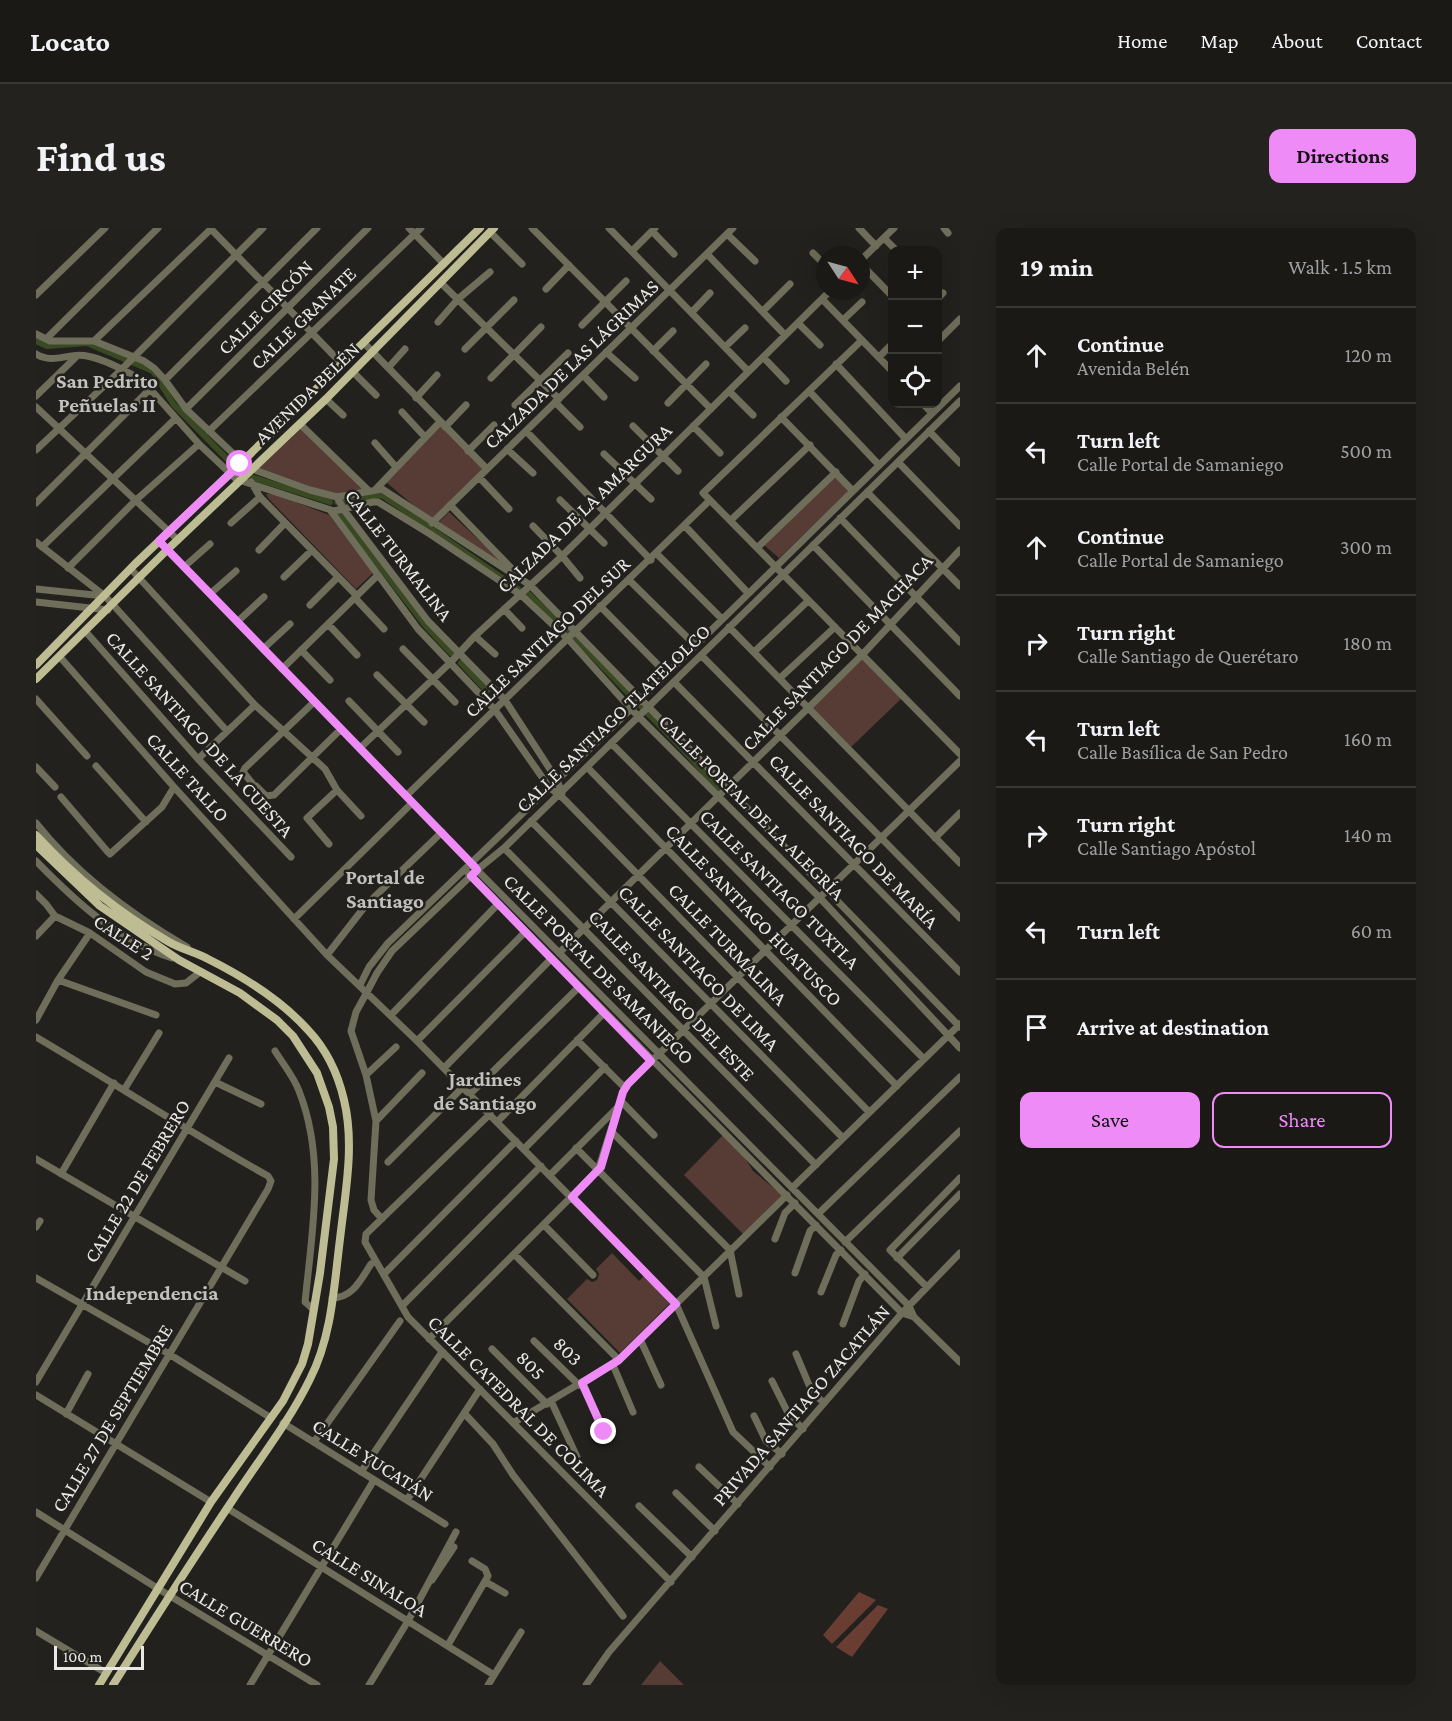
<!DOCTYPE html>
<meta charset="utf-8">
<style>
:root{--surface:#1a1916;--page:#23221f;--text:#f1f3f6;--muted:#9fa0a1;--line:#383835;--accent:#ef8bf7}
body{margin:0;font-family:"Crimson Pro",serif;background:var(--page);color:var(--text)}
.controls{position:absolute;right:18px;top:18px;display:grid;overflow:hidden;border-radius:12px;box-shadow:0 6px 24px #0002}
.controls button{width:54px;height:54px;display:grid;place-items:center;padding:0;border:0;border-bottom:2px solid var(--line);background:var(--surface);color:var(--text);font:30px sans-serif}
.compass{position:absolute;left:780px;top:18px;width:54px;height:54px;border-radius:50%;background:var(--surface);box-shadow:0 6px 24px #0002;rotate:126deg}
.scale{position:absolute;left:18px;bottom:15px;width:90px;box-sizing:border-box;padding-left:6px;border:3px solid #e9e8e6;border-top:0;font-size:16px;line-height:21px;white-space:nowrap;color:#e9e8e6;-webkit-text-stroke:4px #23211e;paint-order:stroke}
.stop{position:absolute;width:18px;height:18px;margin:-14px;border:4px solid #ef8bf7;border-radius:50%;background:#fff}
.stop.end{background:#ef8bf7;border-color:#fff;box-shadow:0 2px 6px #0008}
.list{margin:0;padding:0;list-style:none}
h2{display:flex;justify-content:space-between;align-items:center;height:78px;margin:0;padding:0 24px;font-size:26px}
h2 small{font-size:20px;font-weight:400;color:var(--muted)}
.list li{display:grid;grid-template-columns:39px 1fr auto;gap:18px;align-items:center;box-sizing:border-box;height:96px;padding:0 24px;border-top:2px solid var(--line)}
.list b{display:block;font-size:22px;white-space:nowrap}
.list p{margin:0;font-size:20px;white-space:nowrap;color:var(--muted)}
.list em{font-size:20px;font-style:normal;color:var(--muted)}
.actions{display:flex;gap:12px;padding:18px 24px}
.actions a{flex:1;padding:14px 0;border:2px solid var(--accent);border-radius:12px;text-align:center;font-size:21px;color:var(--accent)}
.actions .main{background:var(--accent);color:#111}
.icon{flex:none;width:33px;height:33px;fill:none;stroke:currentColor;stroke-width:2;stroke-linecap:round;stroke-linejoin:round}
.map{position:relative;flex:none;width:924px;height:1457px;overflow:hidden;border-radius:12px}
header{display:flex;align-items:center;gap:36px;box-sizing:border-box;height:84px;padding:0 30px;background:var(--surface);border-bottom:2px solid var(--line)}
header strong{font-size:28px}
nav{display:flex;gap:33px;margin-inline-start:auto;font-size:21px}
.intro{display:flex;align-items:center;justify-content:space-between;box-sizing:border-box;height:144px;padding:0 36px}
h1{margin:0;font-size:42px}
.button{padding:15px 27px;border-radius:12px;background:var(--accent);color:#111;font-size:21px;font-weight:700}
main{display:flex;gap:36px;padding:0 36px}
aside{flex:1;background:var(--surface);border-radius:12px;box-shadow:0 6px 24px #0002}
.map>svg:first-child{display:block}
.green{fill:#573c36}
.forest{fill:#693d32}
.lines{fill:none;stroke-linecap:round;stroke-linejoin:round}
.canal{stroke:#394a23;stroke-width:6}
.minor{stroke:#6f6e5b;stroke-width:7}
.major{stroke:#bebc93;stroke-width:8}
.route{stroke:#ef8bf7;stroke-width:8}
.labels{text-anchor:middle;stroke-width:5;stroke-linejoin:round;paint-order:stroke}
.street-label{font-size:20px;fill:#e9e8e6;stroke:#23211e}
.neighbourhood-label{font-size:21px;font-weight:bold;fill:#c3c1bd;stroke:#23211e}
</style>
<header>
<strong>Locato</strong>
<nav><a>Home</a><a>Map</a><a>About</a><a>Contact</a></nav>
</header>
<div class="intro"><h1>Find us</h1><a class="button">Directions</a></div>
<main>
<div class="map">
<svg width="924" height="1457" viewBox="0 0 924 1457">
<rect width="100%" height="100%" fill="#23211e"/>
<path class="green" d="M406,195L449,240L396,293L350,254Z
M266,200L328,261L300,268L223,240Z
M800,245L814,262L743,330L728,317Z
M230,266H239L293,287L337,345L320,361L232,270Z
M413,284L476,343L402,295Z
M827,431L866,470L815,519L776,480Z
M687,907L709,930L717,943L746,967L707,1006L648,947Z
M576,1025L603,1053L608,1048L634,1075L584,1125L531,1071L551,1051L556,1054L561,1052L563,1046L560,1041Z
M624,1433L648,1457H605Z"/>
<path class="forest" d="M823,1364L840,1372L796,1416L787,1407Z
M842,1377L852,1381L816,1429L800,1419Z"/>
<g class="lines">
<path class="canal" d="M0,113L11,118L51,115L117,143L138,177L198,238
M212,248L294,274
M301,274L346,267L482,361
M302,284L389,397L415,425
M490,364L534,405
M539,410L655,530L681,560
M425,435L451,463"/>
<path class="minor" d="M174,0L306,136
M373,0L408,36
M496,0L675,181
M573,0L712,143
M823,0L840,18
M908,0L912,5
M616,3L638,26
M454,4L486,36
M691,6L719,33
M848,10L860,22
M596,23L619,0
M777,25L789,37
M671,26L749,107
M825,32L858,0
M825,36L856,68
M405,55L523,171
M510,61L533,37
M0,67L69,0
M902,70L907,65
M786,71L856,143
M727,83L754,56
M656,84L674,65
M807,92L826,74
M402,94L422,71L454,44
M762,95L784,117
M546,97L590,53
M0,106L14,113H58L108,133L118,140L129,152L150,181L206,234L216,241L274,262L301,269L346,261L494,357L924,799
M10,111L122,0
M826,112L667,265L924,526
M58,113L175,1
M902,113L924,91
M328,115L451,241
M689,119L709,100
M429,121L478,72
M617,123L637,103
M570,124L599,150
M0,126C17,137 33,124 51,128C67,131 92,144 107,153L163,216L200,251L298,283L337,274H342L394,306L485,367L532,411L595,481L784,670L924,820
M727,129L750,153
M843,129L856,116
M800,136L870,211
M352,140L369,121
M317,144L340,167
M547,147L568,169
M455,150L505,99
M129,152L281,0
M693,163L717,187
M773,163L843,237
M0,168L41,128
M380,170L401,147
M290,171L307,187
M519,174L544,199
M632,175L670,136
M887,176L896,185
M479,177L532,125
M0,179L142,312
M150,181L332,0
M366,184L389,209
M745,189L817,263
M264,196L333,263
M597,198L642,243
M657,198L684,225
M409,199L430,177
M173,203L385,0
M490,203L615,332
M893,203L924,235
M339,215L360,239
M471,221L497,245
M0,222L85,142L227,0
M432,223L458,197
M568,226L615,271
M862,234L924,298
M443,249L473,281
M215,254L224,269L321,368
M339,262L404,194
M831,264L924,358
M301,269L308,282L392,393L469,472L521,552L526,565
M524,272L568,315
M0,275L115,160
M414,277L481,346
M294,282L382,401L459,482L513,559L528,571L833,884
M804,290L924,414
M695,292L774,217
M195,295L224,269
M396,295L697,0
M497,298L526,328L544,350
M649,298L712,365
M123,313L441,642L873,1078L878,1089L924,1134
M0,314L70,369L191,503
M777,317L924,468
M6,319L139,191
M722,319L800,244
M223,322L249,295
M621,326L686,391
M148,339L174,316
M32,340L100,272L163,216
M95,341L219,477L289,541L301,562L325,588
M248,349L275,323
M593,352L659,417
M0,361L68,368
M174,366L200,343
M319,370L348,401
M0,374L72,382
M274,377L302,349
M564,378L630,445
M468,381L486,400
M201,394L228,369
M292,396L321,427
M693,399L924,635
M50,404L162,531L255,629
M439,408L459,426
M227,421L254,396
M367,421L419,474
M265,422L294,452
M718,424L772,373
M665,427L924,690
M24,429L138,559L291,727L381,813L640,1076L697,1204L734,1239
M246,441L341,348
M341,447L388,494
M744,450L799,399
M638,454L924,744
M0,471L51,528
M313,473L362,524
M575,515L888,831
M324,520L414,435L439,408L526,328L794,63
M162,531L219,477
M60,538L110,594
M0,539L19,559
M551,539L861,858
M216,555L207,544L209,540L278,474
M220,558L230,568L238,567L305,501
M370,568L674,272
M25,569L71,623L74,626L126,579L138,559
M495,593L807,910
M0,595C41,647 94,686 151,719
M899,610L924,585
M293,616L271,590L301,562
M468,620L780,937
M0,633C40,674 81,712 136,730
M432,645L866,1085L878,1089
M0,666L10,676L19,688L54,705L110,744L139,756L150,755L164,744
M258,691L376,575
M0,708L19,688
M523,725L826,427L924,322
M291,727L330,677L406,604
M22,752L120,787
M324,757L333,739L352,715L595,481L924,158
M355,787L462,676
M0,792L22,752L54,705
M0,809C78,855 153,904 232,948L235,953L232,961L0,1350
M541,812L589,860
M381,813L489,704
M239,823C247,836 258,849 263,863C290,931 276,1003 269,1074L278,1082
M408,840L515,731
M330,847L360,819
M179,854L225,876
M88,862L123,805
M434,866L543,759
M585,873L618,907
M454,886L330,1006L329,1014L372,1089L635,1354
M340,893L386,845
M461,894L568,785
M575,903L694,1022L703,1066
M540,920L668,1049L680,1098
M488,921L569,839
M0,931L209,1053
M352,934L427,859
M25,946L78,855
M514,947L582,879
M756,960L924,796
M782,986L924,849
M346,991L338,982L335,972L340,893L330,847L315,803L320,784L331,764L341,745L356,723L441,642L468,620L603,488L924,173
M508,997L557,1047
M0,999L4,993
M739,1011L749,985L759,975
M809,1014L924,903
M478,1026L583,1132
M861,1030L924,966
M759,1045L774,1003L780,997
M348,1046L480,913
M0,1050L133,1126L235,1190
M891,1059L854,1022L924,950
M785,1064L800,1027L805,1022
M296,1070C317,1070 325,1051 335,1036
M366,1078L505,938
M807,1096L823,1053L829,1046
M393,1111L562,942L587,864L592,856L924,533
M604,1111L625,1157
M498,1113L543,1157
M456,1121L511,1176
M760,1126L776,1164L788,1175
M577,1137L597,1184
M736,1153L753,1187L767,1201
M0,1154L193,830
M546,1155L568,1204
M0,1167L175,1274
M515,1173L541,1229
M428,1185L457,1216L477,1247L587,1388
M30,1186L52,1146
M718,1188L730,1213L746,1226
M247,1195L409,1296
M477,1195L583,1132L751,967
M278,1214L364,1093
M663,1239L702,1276
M325,1244L406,1124
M640,1265L679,1303
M371,1272L444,1161
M603,1278L656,1329
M191,1280L458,1447
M0,1284L121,1360L281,1457
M396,1352L418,1319
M450,1354L469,1365
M0,1403L70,1445
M412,1417L452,1348L449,1341L436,1333
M214,1457L338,1252
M333,1457L372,1393L420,1304
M452,1457L485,1404
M550,1457L573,1424L866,1085L924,1025"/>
<path class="major" d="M0,437L99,336L204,236L444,0
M0,451L131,322L290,171L458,0
M0,607C39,650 83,685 133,714C145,721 159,724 172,731C208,749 245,772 272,802C290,821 302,846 308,872C319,917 309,966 304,1011C298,1058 296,1108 274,1151C253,1194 222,1233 196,1273C155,1334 116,1395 77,1457
M0,617L64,678L143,732L204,765L241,792L257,808L281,845L293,879L297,899L298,931L284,1045L272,1116L266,1136L247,1173L175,1274L63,1457"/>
</g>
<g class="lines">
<path class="route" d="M204,236L123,313L438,638L441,642L435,648L615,833L592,856L587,864L565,939L536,969L640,1076L583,1132L546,1155L568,1204"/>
</g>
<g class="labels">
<g class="street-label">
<text transform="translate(229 79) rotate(-45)" y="7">CALLE CIRCÓN</text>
<text transform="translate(267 90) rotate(-44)" y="7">CALLE GRANATE</text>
<text transform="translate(535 136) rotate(-44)" y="7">CALZADA DE LAS LÁGRIMAS</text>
<text transform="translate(271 165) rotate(-44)" y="7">AVENIDA BELÉN</text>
<text transform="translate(548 280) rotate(-44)" y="7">CALZADA DE LA AMARGURA</text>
<text transform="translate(363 327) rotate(52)" y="7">CALLE TURMALINA</text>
<text transform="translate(511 409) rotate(-44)" y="7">CALLE SANTIAGO DEL SUR</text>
<text transform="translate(801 424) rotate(-46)" y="7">CALLE SANTIAGO DE MACHACA</text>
<text transform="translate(577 490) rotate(-44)" y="7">CALLE SANTIAGO TLATELOLCO</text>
<text transform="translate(164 506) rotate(48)" y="7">CALLE SANTIAGO DE LA CUESTA</text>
<text transform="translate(152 549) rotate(48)" y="7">CALLE TALLO</text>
<text transform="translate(716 579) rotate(45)" y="7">CALLE PORTAL DE LA ALEGRÍA</text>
<text transform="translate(818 613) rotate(46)" y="7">CALLE SANTIAGO DE MARÍA</text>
<text transform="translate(744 661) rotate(45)" y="7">CALLE SANTIAGO TUXTLA</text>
<text transform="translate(718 687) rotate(46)" y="7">CALLE SANTIAGO HUATUSCO</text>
<text transform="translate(88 709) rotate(33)" y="7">CALLE 2</text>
<text transform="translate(692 716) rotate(46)" y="7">CALLE TURMALINA</text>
<text transform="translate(663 740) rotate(46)" y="7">CALLE SANTIAGO DE LIMA</text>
<text transform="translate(563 741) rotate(45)" y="7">CALLE PORTAL DE SAMANIEGO</text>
<text transform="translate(636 767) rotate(46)" y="7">CALLE SANTIAGO DEL ESTE</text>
<text transform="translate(101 953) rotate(-59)" y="7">CALLE 22 DE FEBRERO</text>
<text transform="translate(532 1123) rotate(45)" y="7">803</text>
<text transform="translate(495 1137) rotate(45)" y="7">805</text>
<text transform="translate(765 1177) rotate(-49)" y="7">PRIVADA SANTIAGO ZACATLÁN</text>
<text transform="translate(483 1178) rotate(45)" y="7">CALLE CATEDRAL DE COLIMA</text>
<text transform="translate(76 1190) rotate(-59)" y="7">CALLE 27 DE SEPTIEMBRE</text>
<text transform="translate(337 1232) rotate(32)" y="7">CALLE YUCATÁN</text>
<text transform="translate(334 1349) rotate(32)" y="7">CALLE SINALOA</text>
<text transform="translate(210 1395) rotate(31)" y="7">CALLE GUERRERO</text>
</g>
<g class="neighbourhood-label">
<text x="71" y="160">San Pedrito<tspan x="71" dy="24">Peñuelas II</tspan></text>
<text x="349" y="656">Portal de<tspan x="349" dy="24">Santiago</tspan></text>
<text x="449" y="858">Jardines<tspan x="449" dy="24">de Santiago</tspan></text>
<text x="116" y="1072">Independencia</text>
</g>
</g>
</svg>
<div class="controls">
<button>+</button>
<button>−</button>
<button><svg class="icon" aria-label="locate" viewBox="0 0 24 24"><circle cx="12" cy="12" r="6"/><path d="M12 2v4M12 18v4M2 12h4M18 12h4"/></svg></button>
</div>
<svg class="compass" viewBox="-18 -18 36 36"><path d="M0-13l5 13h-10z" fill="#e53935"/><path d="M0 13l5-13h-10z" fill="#9fa0a1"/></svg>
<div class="scale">100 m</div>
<div class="stop" style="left:204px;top:236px"></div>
<div class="stop end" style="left:568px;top:1204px"></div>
</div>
<aside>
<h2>19 min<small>Walk · 1.5 km</small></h2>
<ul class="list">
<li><svg class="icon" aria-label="ahead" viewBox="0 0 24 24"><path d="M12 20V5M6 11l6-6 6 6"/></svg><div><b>Continue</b><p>Avenida Belén</p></div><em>120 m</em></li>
<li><svg class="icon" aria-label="left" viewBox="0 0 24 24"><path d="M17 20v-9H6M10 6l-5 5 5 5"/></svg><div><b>Turn left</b><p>Calle Portal de Samaniego</p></div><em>500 m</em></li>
<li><svg class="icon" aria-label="ahead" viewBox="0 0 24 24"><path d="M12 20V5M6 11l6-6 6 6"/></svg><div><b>Continue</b><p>Calle Portal de Samaniego</p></div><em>300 m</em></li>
<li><svg class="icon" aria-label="right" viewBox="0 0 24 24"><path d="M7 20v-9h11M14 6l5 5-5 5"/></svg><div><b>Turn right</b><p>Calle Santiago de Querétaro</p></div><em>180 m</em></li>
<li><svg class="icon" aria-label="left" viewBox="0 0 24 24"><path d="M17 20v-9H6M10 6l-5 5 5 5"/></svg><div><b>Turn left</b><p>Calle Basílica de San Pedro</p></div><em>160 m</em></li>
<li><svg class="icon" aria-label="right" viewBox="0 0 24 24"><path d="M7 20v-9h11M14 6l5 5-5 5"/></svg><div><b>Turn right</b><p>Calle Santiago Apóstol</p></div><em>140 m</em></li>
<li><svg class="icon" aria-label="left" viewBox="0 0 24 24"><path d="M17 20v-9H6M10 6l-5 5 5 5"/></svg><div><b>Turn left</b></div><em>60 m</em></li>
<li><svg class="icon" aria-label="arrive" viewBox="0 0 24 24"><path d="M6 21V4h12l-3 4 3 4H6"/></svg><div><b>Arrive at destination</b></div></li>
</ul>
<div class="actions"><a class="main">Save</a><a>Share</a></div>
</aside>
</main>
